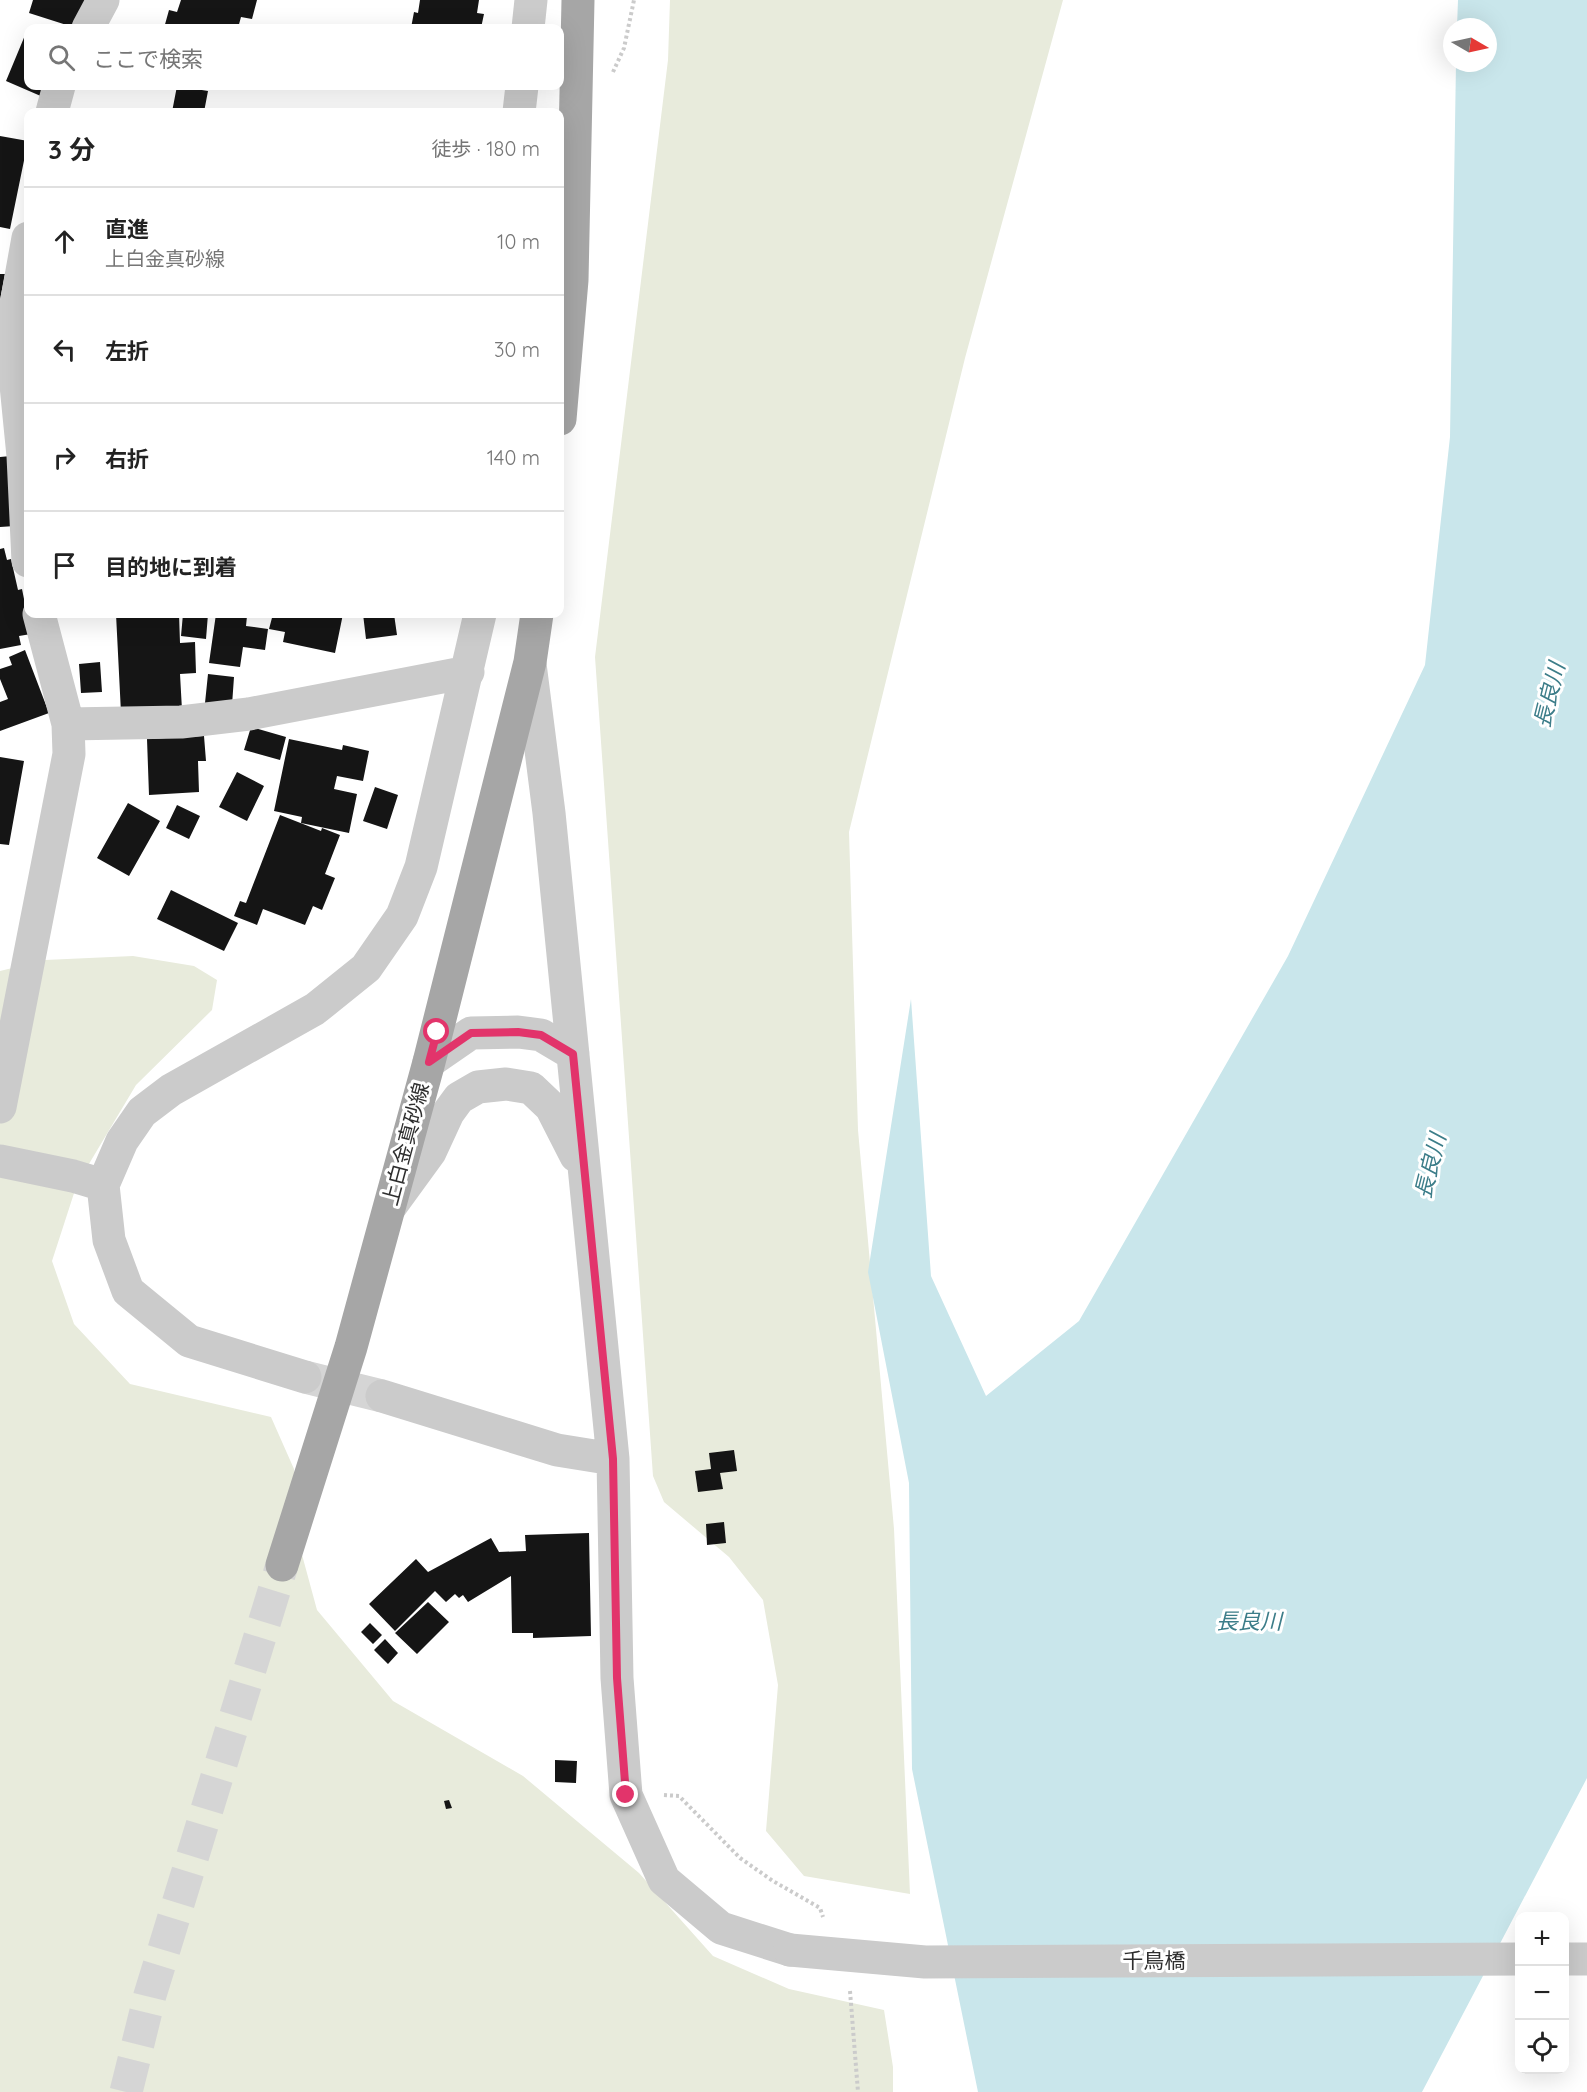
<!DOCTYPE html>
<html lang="ja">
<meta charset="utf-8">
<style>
:root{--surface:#fff;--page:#f2f2f2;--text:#222;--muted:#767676;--line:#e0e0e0}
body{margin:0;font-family:Quicksand,"Noto Sans JP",sans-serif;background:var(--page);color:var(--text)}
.controls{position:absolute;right:18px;bottom:18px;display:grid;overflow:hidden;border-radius:12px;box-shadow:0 6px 24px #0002}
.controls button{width:54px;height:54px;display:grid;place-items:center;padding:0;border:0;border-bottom:2px solid var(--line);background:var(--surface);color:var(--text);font:30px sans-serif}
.compass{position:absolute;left:1443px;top:18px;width:54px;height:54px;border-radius:50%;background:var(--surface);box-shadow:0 6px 24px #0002;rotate:99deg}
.stop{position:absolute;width:18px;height:18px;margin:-14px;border:4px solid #e2346b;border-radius:50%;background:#fff}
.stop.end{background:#e2346b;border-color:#fff;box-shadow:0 2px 6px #0008}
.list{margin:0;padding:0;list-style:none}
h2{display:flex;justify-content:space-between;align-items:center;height:78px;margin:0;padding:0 24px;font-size:26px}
h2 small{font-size:20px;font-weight:400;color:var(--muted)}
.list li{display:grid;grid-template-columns:39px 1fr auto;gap:18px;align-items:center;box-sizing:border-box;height:108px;padding:0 24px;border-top:2px solid var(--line)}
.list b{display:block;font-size:22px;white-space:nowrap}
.list p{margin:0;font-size:20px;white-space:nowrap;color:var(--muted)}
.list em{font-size:20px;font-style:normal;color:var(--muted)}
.icon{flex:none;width:33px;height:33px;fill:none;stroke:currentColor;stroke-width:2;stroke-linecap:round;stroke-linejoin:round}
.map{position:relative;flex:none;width:1587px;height:2092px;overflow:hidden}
.search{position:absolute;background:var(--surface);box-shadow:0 6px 24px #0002;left:24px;top:24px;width:540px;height:66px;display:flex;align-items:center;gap:15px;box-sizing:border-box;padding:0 21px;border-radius:12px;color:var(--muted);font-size:22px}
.panel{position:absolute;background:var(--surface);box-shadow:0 6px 24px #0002;left:24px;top:108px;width:540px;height:510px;border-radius:12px}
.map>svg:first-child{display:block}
.green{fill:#e8ebdc}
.water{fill:#c9e6eb}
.building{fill:#151515}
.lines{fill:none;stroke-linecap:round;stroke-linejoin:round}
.minor-tunnel{stroke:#d5d5d5;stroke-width:33;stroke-dasharray:33 16;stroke-linecap:butt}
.major-tunnel{stroke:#d5d5d5;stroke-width:33;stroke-dasharray:33 16;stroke-linecap:butt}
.path{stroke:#cbcbcb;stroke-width:4;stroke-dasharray:3 3;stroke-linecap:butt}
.minor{stroke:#cbcbcb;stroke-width:33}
.major{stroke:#a6a6a6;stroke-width:33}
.minor-bridge{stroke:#cbcbcb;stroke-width:33}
.route{stroke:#e2346b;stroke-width:8}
.labels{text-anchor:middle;stroke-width:6;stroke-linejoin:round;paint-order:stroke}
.street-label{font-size:21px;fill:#2e2e2e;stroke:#fff}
.water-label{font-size:22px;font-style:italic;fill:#3c7d89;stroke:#fff}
</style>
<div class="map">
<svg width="1587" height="2092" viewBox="0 0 1587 2092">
<rect width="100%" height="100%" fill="#fff"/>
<path class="green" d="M670,0H1063L965,358L849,832L858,1130L894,1529L910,1894L804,1876L766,1831L778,1685L763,1600L729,1557L664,1502L653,1476L595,657L668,60Z
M133,956L194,966L217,980L212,1010L136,1085L77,1184L52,1261L74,1324L130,1384L271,1417L294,1469L295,1529L317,1610L393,1701L523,1776L639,1873L713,1956L789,1989L884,2010L893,2067V2092H0V971L45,960Z"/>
<path class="water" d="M1458,0H1587V1778L1422,2092H978L912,1769L909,1483L868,1272L911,999L931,1276L986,1396L1079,1321L1288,956L1425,665L1450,437L1456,63H1488V27H1457Z"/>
<path class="building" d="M33,0H85L76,28L29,13Z
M181,0H257L252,19L241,17L238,28H164L169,10L177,12Z
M420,0H479L477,13L484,14L481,28H411L414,12L418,13Z
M28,28V86H48L43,97L6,81Z
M177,86L208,91L204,112H172Z
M0,136L28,141L10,229L0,227Z
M0,274H5L0,300Z
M11,456L15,526L0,527V457Z
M4,548L7,560L11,559L18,590L22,589L31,634L19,636L21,645L0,649V549Z
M116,614H179L180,643L195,642L196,673L180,674L182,710L121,713Z
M183,614H208L206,639L181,636Z
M216,614L247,616L246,626L268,629L265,650L243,647L240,667L209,663Z
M273,614H343L335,653L283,642L285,632L269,629Z
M363,614H394L397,635L366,639Z
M25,650L49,713L0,731V702L8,699L0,679V669L12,665L9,657Z
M100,662L102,692L81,693L79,664Z
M208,674L234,677L232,705L205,703Z
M251,727L286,737L280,760L244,750Z
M204,736L206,761H198L199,792L149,795L147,739Z
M289,739L342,750L343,745L369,751L363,781L337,776L334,789L357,794L349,833L301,823L302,817L274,811Z
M0,757L24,761L9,845L0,844Z
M237,772L264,786L247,821L219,807Z
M375,787L398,795L387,829L363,821Z
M128,803L160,821L129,876L97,858Z
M177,805L200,816L189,839L166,828Z
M280,815L321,831L322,828L340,835L325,874L335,878L322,910L313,906L305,925L263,909L257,925L234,916L240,901L246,903Z
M171,890L238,923L224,951L157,919Z
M734,1450L737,1471L720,1473L723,1489L698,1492L695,1471L711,1469L709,1453Z
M724,1522L726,1543L707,1545L706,1524Z
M589,1533L591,1636L533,1638V1633H512L511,1576L468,1602L463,1595L459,1598L455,1594L446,1602L435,1591L395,1631L369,1604L416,1559L428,1572L491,1538L499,1552L526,1551L525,1535Z
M428,1602L449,1622L417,1654L395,1633Z
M370,1623L382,1635L373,1644L361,1632Z
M385,1639L398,1653L388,1664L374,1650Z
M555,1760L577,1761L576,1783L555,1782Z
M449,1800L452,1808L446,1809L444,1801Z"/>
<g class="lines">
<path class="minor-tunnel" d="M305,1377L382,1396"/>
<path class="major-tunnel" d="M126,2092L150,1995L282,1565"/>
<path class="path" d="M613,72L624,48L634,0
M664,1795L679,1796L740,1858L773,1881L820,1908L823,1917
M850,1991L858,2092"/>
<path class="minor" d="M88,28L103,0
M528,28L531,0
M52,112L59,86
M519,112L522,86
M28,238L13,321L14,365L23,456L28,561
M530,664L549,813L613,1459L617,1678L626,1795L664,1880L721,1928L790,1950
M68,724L181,722L249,714L468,672
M429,1062L471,1033L518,1032L541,1035L573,1054
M0,1107L69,754L68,724L39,614
M0,1161L73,1176L103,1185
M390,1207L430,1152L448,1113L459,1098L478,1087L506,1084L531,1088L551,1107L576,1156
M305,1377L189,1341L128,1291L109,1240L103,1185L122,1141L142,1112L171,1090L315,1009L366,968L402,916L421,867L480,614
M382,1396L557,1450L613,1459
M1564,1959H1587"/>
<path class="major" d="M560,419L572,280L578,0
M282,1565L351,1347L429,1062L530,662L537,614"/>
<path class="minor-bridge" d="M790,1950L925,1962L1520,1959"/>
</g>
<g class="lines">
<path class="route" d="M437,1032L429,1062L471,1033L518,1032L541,1035L573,1054L613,1459L617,1678L626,1795"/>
</g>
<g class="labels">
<g class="street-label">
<text transform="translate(406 1144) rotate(-75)" y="7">上白金真砂線</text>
<text x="1154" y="1968">千鳥橋</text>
</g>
<g class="water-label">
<text transform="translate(1549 695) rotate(-76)" y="8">長良川</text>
<text transform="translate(1430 1166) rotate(-76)" y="8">長良川</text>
<text x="1249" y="1629">長良川</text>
</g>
</g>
</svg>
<div class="controls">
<button>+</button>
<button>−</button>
<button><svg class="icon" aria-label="locate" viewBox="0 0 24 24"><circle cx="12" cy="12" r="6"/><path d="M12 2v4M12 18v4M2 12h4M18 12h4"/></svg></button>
</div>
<svg class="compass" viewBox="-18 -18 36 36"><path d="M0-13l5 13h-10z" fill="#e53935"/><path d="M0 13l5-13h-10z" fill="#767676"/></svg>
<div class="stop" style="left:437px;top:1032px"></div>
<div class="stop end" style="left:626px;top:1795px"></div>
<div class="search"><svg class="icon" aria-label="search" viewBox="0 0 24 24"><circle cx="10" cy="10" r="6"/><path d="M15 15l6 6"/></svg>ここで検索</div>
<section class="panel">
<h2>3 分<small>徒歩 · 180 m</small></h2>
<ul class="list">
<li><svg class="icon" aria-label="ahead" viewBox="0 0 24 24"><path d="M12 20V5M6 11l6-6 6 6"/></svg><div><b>直進</b><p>上白金真砂線</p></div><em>10 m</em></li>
<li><svg class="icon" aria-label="left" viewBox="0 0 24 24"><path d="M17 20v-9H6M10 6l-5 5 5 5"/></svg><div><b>左折</b></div><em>30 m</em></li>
<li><svg class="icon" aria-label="right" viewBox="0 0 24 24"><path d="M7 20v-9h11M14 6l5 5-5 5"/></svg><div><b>右折</b></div><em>140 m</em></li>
<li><svg class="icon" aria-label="arrive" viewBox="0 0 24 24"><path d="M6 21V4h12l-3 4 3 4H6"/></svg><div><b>目的地に到着</b></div></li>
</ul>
</section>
</div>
